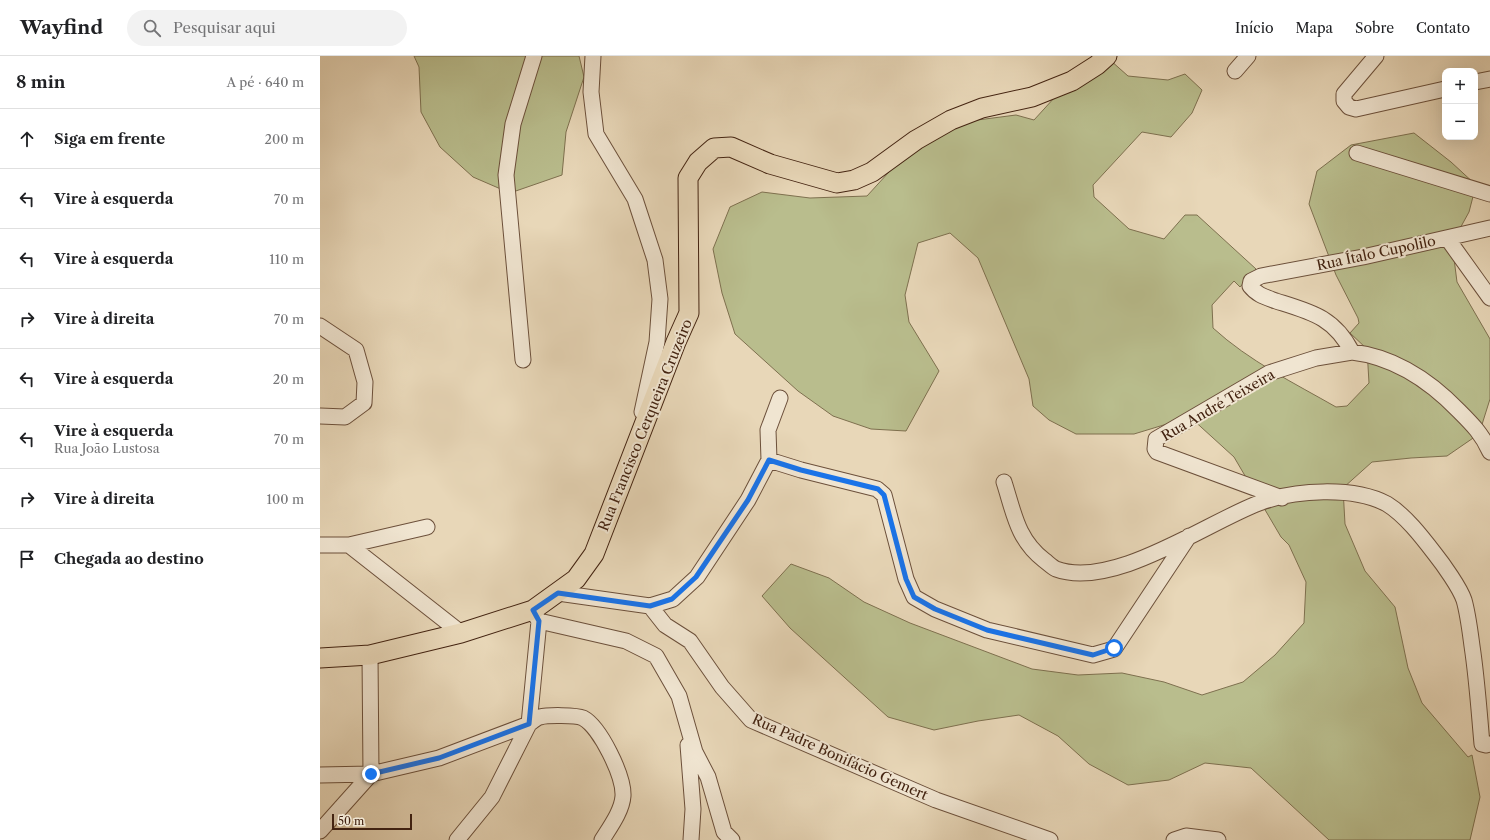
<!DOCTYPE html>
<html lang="pt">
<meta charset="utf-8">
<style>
:root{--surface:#fff;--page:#f2f2f2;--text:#202124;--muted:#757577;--line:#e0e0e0}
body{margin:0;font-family:"Libre Caslon Text",serif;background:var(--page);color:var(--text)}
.controls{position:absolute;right:12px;top:12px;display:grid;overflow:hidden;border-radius:8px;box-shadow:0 4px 16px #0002}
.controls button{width:36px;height:36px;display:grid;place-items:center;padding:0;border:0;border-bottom:1px solid var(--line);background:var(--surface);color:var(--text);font:20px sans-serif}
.scale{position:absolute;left:12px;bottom:10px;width:80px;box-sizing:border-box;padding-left:4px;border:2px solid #432311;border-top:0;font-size:11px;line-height:14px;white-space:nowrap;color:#432311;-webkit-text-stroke:3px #f0e5d1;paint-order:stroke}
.stop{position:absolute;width:12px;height:12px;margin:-9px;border:3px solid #1a73e8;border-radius:50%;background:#fff}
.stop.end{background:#1a73e8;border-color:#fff;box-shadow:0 1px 4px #0008}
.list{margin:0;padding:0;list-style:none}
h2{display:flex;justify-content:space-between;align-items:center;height:52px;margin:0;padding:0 16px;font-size:17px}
h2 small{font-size:13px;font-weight:400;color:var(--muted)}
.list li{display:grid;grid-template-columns:26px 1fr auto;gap:12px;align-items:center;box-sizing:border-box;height:60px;padding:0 16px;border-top:1px solid var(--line)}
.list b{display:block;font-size:15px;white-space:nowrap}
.list p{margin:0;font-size:13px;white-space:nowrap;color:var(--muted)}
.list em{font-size:13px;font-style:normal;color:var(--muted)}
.icon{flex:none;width:22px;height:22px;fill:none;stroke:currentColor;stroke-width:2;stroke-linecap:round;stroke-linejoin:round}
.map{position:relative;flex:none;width:1170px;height:784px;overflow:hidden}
header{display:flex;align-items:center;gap:24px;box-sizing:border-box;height:56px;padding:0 20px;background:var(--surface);border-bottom:1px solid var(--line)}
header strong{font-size:19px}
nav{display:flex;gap:22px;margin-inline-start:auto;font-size:14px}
.search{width:280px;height:36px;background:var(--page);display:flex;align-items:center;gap:10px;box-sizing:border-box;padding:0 14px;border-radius:22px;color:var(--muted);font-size:15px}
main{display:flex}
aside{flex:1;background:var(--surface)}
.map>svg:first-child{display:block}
.green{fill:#b9bd8d;stroke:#7e704f}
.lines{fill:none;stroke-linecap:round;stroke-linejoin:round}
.minor-casing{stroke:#6c503b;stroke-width:17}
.major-casing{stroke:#432311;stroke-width:21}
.minor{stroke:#f0e5d1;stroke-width:15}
.major{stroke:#e8d7b8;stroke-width:19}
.route{stroke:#1a73e8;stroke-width:5}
.labels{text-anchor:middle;stroke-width:4;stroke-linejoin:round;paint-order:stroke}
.street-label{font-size:14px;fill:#432311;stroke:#f0e5d1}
</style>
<header>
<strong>Wayfind</strong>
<div class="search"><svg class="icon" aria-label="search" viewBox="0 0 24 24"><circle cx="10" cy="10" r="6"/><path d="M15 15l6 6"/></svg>Pesquisar aqui</div>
<nav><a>Início</a><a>Mapa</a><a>Sobre</a><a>Contato</a></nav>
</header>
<main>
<aside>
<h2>8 min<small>A pé · 640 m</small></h2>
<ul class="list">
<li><svg class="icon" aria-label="ahead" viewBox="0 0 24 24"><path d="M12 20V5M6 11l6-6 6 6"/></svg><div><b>Siga em frente</b></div><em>200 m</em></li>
<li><svg class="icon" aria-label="left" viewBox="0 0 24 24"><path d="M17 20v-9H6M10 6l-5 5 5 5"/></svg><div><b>Vire à esquerda</b></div><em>70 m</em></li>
<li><svg class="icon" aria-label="left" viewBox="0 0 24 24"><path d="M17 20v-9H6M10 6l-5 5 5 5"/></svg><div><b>Vire à esquerda</b></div><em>110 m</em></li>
<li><svg class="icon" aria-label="right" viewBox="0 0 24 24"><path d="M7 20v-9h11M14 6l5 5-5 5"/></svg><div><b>Vire à direita</b></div><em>70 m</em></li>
<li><svg class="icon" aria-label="left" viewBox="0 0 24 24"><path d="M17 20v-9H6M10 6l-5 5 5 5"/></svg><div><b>Vire à esquerda</b></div><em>20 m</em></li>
<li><svg class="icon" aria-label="left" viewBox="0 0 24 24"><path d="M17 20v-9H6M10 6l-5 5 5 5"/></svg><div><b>Vire à esquerda</b><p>Rua João Lustosa</p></div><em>70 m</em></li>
<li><svg class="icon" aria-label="right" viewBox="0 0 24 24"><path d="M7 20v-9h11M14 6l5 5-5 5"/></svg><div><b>Vire à direita</b></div><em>100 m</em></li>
<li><svg class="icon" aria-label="arrive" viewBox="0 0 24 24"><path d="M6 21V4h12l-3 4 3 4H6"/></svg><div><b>Chegada ao destino</b></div></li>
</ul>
</aside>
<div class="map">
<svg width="1170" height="784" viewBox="0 0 1170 784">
<rect width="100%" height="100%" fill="#e8d7b8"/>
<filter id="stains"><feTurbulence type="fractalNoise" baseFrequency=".005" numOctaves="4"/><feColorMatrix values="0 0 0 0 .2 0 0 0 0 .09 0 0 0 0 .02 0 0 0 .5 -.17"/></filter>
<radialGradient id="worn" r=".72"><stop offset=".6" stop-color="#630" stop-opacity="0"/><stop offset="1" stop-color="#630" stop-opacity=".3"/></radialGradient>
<path class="green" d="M94,0H259L264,21L246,76L242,119L190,137L153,121L120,91L101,56L99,11Z
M790,4L808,20L848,24L865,18L882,34L872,57L851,81L822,76L773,129L774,141L809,173L844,183L865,159H877L936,213L920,231L914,225L892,249L893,272C929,305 974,327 1016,351L1027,350L1049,327L1047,293L1030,277L1039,267L1038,262L1016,219L989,148L997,115L1031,89L1094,77L1131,106L1156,129L1149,156L1132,187L1137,226L1170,283V343L1159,378L1127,400L1091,402L1052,406L1023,432L1025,468L1045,515L1075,551L1088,612L1102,647L1148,701L1152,699L1160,741L1150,784H1009L931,712L885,707L849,724L808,729L769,708L738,680L699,659L658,665L614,674L568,661L470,572L442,540L471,508L509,522L544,546L590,567L712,613L758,619L802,617L844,626L882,639L923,626L955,599L984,567L986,526L969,489L961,481L914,401L870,361L814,378H756L729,364L713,350L709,323L658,202L630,177L598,187L585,239L589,266L619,315L586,375L551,373L513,360L478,335L415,278L402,237L393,193L410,151L442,136L490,142L547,140L590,93L642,66L696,59L714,64L735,41Z"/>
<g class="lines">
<g class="minor-casing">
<path id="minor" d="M273,0L271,36L276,78L315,143L335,204L340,243L337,286L322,356
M1056,0L1024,38V45L1029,51L1036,53L1125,33
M915,15L928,0
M1155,26L1170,23
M1037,97L1170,138
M1127,182L1170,242
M0,270L36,294L45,326L44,347L25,361L0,360
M1032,296C1075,301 1109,324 1139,355C1153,369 1162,378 1170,396
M203,304L186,119L193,68L214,0
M449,404L481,414L557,433L564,439L586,523L594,541L615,553L667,574L773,599L794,593L869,480
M684,426C694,457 697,483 724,504C728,507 732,511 736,513C793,534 886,467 939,447C974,434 1033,430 1067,448C1085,459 1102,481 1115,498C1123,508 1140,532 1144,544C1148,558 1150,575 1152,590C1157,623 1159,655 1162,688L1166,689L1170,688
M962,442L837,396L835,393L836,383L949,317L996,302L1032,296C1014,261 991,256 956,245C945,241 937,239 930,230L931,225L941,220L1043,201L1170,172
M0,489H29L107,471
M29,489L141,577
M238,537L330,550L353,543L377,521L428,444L449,404L448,374L460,342
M330,550L345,569L370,585L402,631L431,664L616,744L730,784
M219,565L306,585L336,600L359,640L375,696L388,721L404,776L412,784
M368,689L373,753L371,784
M0,719L51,718L119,702L209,668C212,666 216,662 220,661C227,659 256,659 263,662C280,671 304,720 303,740C302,755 290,771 282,784
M0,775L51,718L50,599
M137,784L172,741L209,668L219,565L214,557
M854,784L866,780L898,784"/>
</g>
<g class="major-casing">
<path id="major" d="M0,602L50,599L141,577L213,554L256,523L274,498L356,286L369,257L368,122L378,106L394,92L411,91L450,108L517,127L534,124L552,116L596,84L631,64L662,52L712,41L752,25L777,9L787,0"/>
</g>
<use href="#minor" class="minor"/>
<use href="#major" class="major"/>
</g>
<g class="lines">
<path class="route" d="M51,718L119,702L209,668L219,565L213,554L238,537L330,550L352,543L376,521L428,444L449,404L481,414L558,433L564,439L586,523L594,541L615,553L667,574L773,599L794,592"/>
</g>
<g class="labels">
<g class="street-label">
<text transform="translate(1056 197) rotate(-12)" y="5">Rua Ítalo Cupolilo</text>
<text transform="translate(898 349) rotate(-30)" y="5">Rua André Teixeira</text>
<text transform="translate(325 369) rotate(-68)" y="5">Rua Francisco Cerqueira Cruzeiro</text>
<text transform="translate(520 701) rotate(24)" y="5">Rua Padre Bonifácio Gemert</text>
</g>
</g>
<rect width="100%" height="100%" filter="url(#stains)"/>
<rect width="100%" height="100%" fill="url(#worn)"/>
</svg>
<div class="controls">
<button>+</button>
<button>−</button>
</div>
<div class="scale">50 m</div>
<div class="stop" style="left:794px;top:592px"></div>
<div class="stop end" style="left:51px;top:718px"></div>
</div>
</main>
